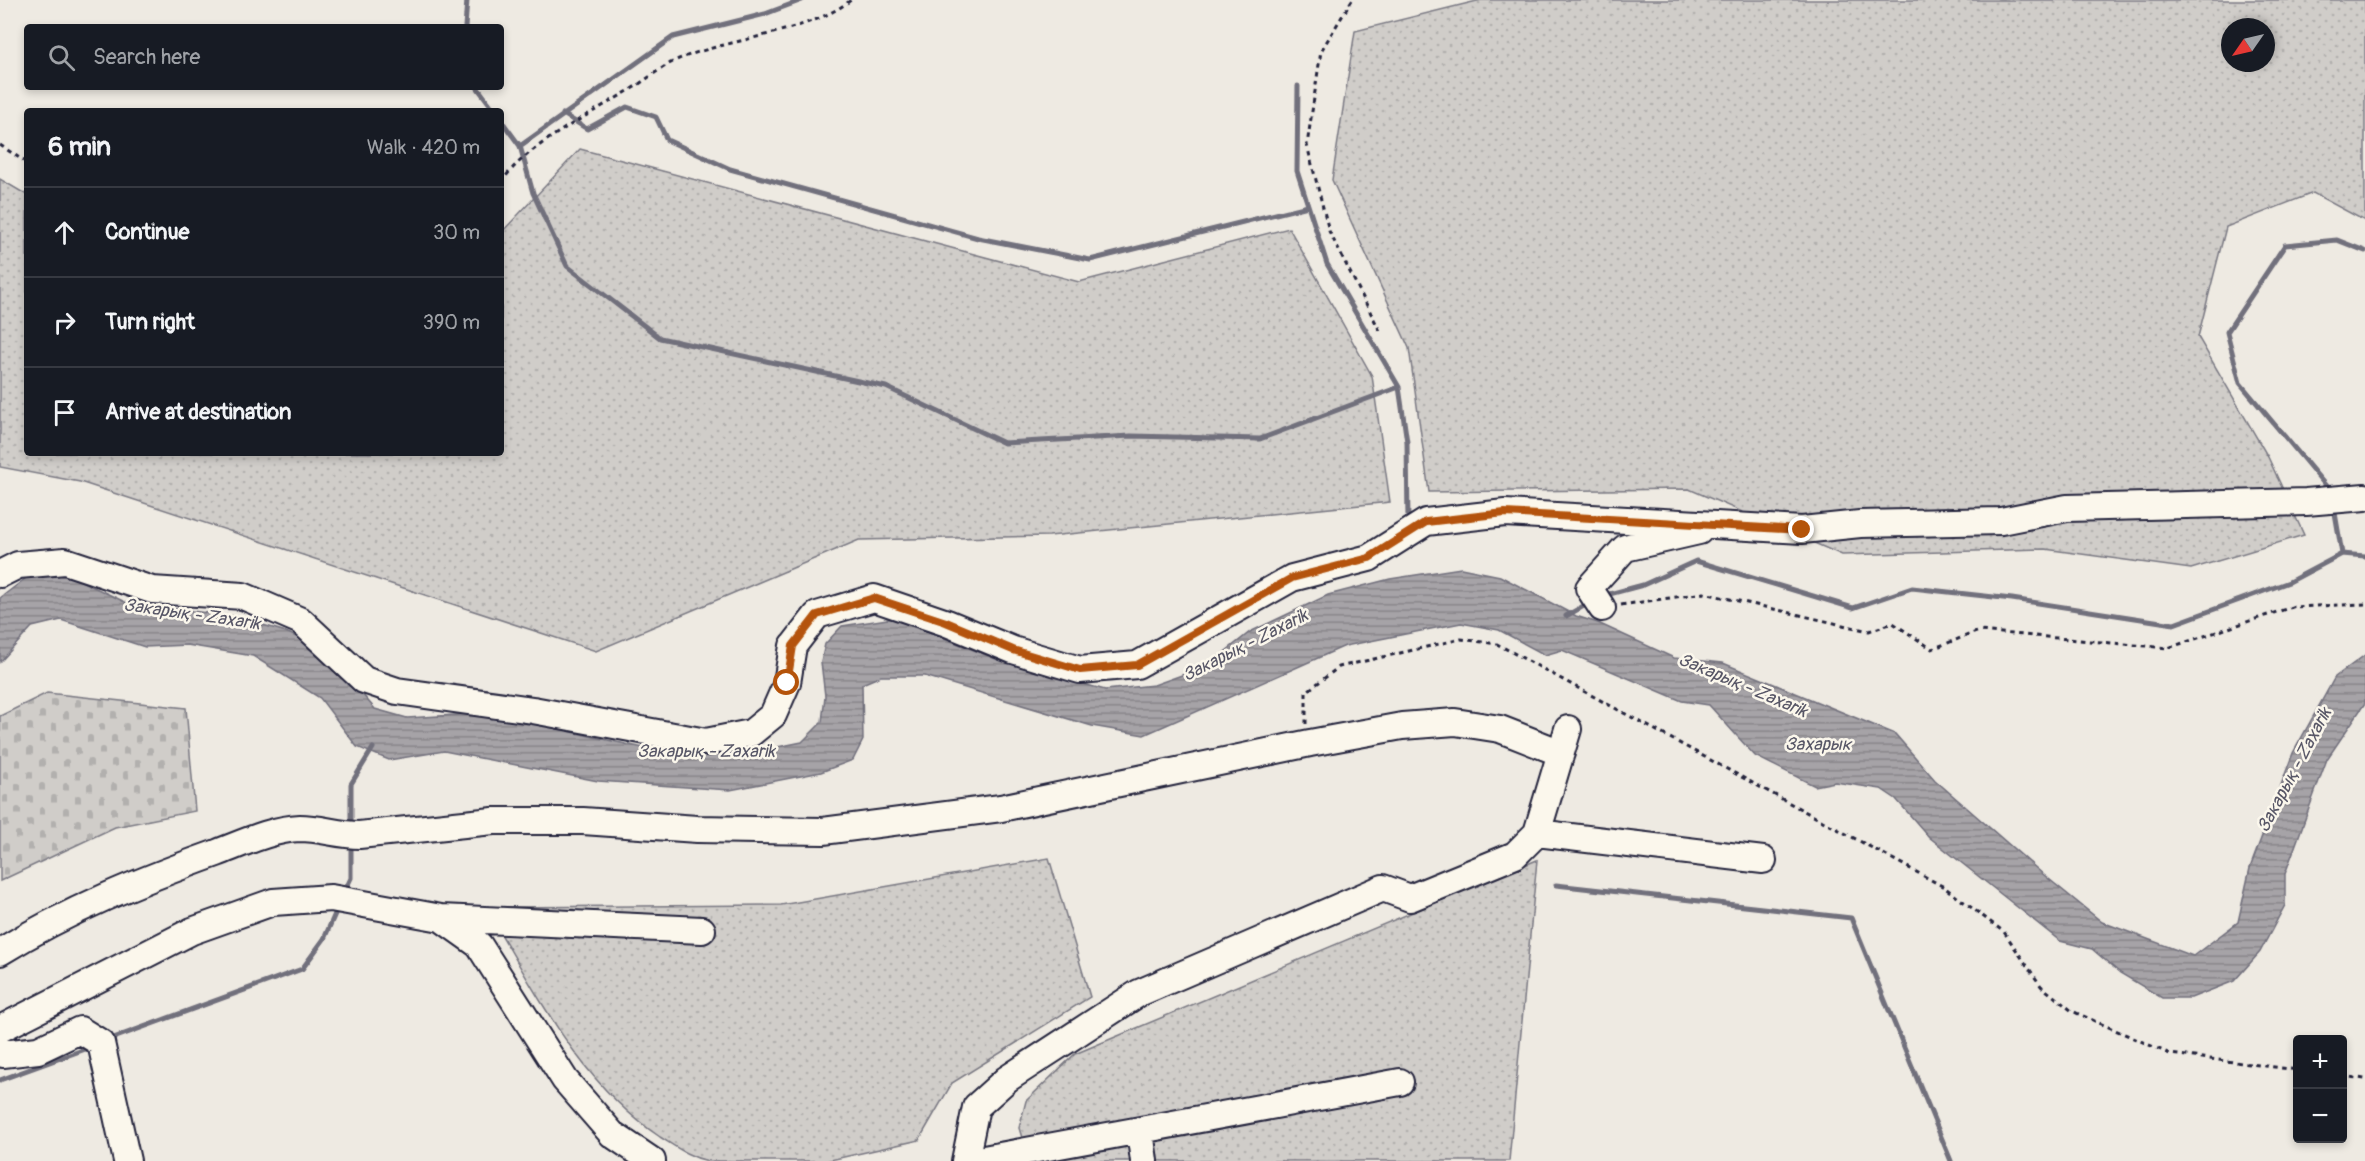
<!DOCTYPE html>
<meta charset="utf-8">
<style>
:root{--surface:#171b24;--page:#20242c;--text:#f1f3f6;--muted:#9ea1a6;--line:#363941}
body{margin:0;font-family:Pangolin,sans-serif;background:var(--page);color:var(--text)}
.controls{position:absolute;right:18px;bottom:18px;display:grid;overflow:hidden;border-radius:6px;box-shadow:0 3px 9px #0003}
.controls button{width:54px;height:54px;display:grid;place-items:center;padding:0;border:0;border-bottom:2px solid var(--line);background:var(--surface);color:var(--text);font:30px sans-serif}
.compass{position:absolute;left:2221px;top:18px;width:54px;height:54px;border-radius:50%;background:var(--surface);box-shadow:0 3px 9px #0003;rotate:236deg}
.stop{position:absolute;width:18px;height:18px;margin:-14px;border:4px solid #b45309;border-radius:50%;background:#fff}
.stop.end{background:#b45309;border-color:#fff;box-shadow:0 2px 6px #0008}
.list{margin:0;padding:0;list-style:none}
h2{display:flex;justify-content:space-between;align-items:center;height:78px;margin:0;padding:0 24px;font-size:26px}
h2 small{font-size:20px;font-weight:400;color:var(--muted)}
.list li{display:grid;grid-template-columns:39px 1fr auto;gap:18px;align-items:center;box-sizing:border-box;height:90px;padding:0 24px;border-top:2px solid var(--line)}
.list b{display:block;font-size:22px;white-space:nowrap}
.list em{font-size:20px;font-style:normal;color:var(--muted)}
.icon{flex:none;width:33px;height:33px;fill:none;stroke:currentColor;stroke-width:2;stroke-linecap:round;stroke-linejoin:round}
.map{position:relative;flex:none;width:2365px;height:1161px;overflow:hidden}
.search{position:absolute;background:var(--surface);box-shadow:0 3px 9px #0003;left:24px;top:24px;width:480px;height:66px;display:flex;align-items:center;gap:15px;box-sizing:border-box;padding:0 21px;border-radius:6px;color:var(--muted);font-size:22px}
.panel{position:absolute;background:var(--surface);box-shadow:0 3px 9px #0003;left:24px;top:108px;width:480px;height:348px;border-radius:6px}
.map>svg:first-child{display:block}
.grass{fill:url(#grass-dots);stroke:#797882;stroke-width:1.5;fill-rule:evenodd}
.cemetery{fill:url(#cemetery-stones);stroke:#797882;stroke-width:1.5}
.water{fill:url(#water-rules);stroke:#716f7c;stroke-width:1.5}
.lines{fill:none;stroke-linecap:round;stroke-linejoin:round}
.stream{stroke:#716f7c;stroke-width:5}
.minor-casing{stroke:#22223b;stroke-width:30}
.path{stroke:#22223b;stroke-width:3;stroke-dasharray:4.5 4.5;stroke-linecap:butt}
.minor{stroke:#fbf7ec;stroke-width:26}
.route{stroke:#b45309;stroke-width:8}
.labels{text-anchor:middle;stroke-width:5;stroke-linejoin:round;paint-order:stroke}
.water-label{font-size:18px;font-style:italic;fill:#575666;stroke:#fbf7ec}
</style>
<div class="map">
<svg width="2365" height="1161" viewBox="0 0 2365 1161">
<defs>
<pattern id="grass-dots" width="8" height="8" patternUnits="userSpaceOnUse" patternTransform="scale(1.5)"><rect width="8" height="8" fill="#d0cdc9"/><path d="M2 2h.1M6 6h.1" fill="none" stroke="#b2b0ae" stroke-width="1.8" stroke-linecap="round"/></pattern>
<pattern id="cemetery-stones" width="16" height="16" patternUnits="userSpaceOnUse" patternTransform="scale(1.5)"><rect width="16" height="16" fill="#d0cdc9"/><path d="M2 7V4a2 2 0 0 1 4 0v3zM10 15v-3a2 2 0 0 1 4 0v3z" fill="#b2b0ae"/></pattern>
<pattern id="water-rules" width="6" height="5" patternUnits="userSpaceOnUse" patternTransform="scale(1.5)"><rect width="6" height="5" fill="#a6a3a7"/><path d="M0 2.5h6" fill="none" stroke="#878489"/></pattern>
</defs>
<rect width="100%" height="100%" fill="#eeeae2"/>
<filter id="ink" filterUnits="userSpaceOnUse"><feTurbulence type="fractalNoise" baseFrequency=".0167" numOctaves="2"/><feDisplacementMap in="SourceGraphic" scale="12" xChannelSelector="R" yChannelSelector="G"/><feConvolveMatrix kernelMatrix="1 2 1 2 8 2 1 2 1" color-interpolation-filters="sRGB"/></filter>
<g filter="url(#ink)">
<path class="grass" d="M1481,0H2365V221L2313,193L2226,227L2198,337L2268,457L2304,535L2191,569L2045,549L1842,555L1689,489L1429,492L1409,348L1332,180L1355,31ZM2230,27H2266V63H2230Z
M580,149L1079,282L1289,228L1372,376L1390,502L1049,536L859,540L596,651L80,482L0,467V179L27,195V453H501V233Z
M1049,858L1090,997L952,1083L919,1140L826,1161H708C689,1157 676,1147 660,1137C578,1082 535,989 485,907L781,905Z
M1537,860L1509,1161H1029L1019,1128L1026,1101L1075,1054Z"/>
<path class="cemetery" d="M47,693L186,708L195,811L115,827L0,881V716Z"/>
<path class="water" d="M1461,568L1500,576L1576,616L1598,623L1674,658L1723,663L1895,734L1935,780L2044,875L2102,922L2193,956L2238,922L2250,868L2293,753L2335,677L2365,655V703L2327,759L2285,874V905L2260,952L2234,981L2191,998H2162L2120,973L2092,949L2060,941L1929,837L1896,799L1881,789L1835,782L1815,786L1755,756L1709,705L1682,701L1562,650L1545,655L1499,630L1461,623L1345,646L1144,735L1092,726L925,676H881L862,684L863,740L853,760L821,772L730,790L598,781L444,751L389,760L357,747L320,698L253,656L187,645L145,647L61,620L32,627L0,662V598L30,575L66,574L125,602L237,617L286,632L324,650L375,709L407,718L486,713L675,755L748,753L802,742L822,722L825,696L821,662L825,644L842,626L894,618L1001,661L1105,690L1154,685L1207,666L1250,632L1328,595L1390,579Z"/>
<g class="lines">
<path class="stream" d="M465,27L467,0
M1298,86L1297,171L1327,264L1399,387L1407,442L1408,521
M477,87L495,111
M563,114L587,129L627,107L656,117L667,140L730,169L978,238L1090,260L1308,206
M501,120L520,146L533,193L567,266L660,338L886,387L1004,443L1131,436L1260,439L1399,387
M520,146L673,37L765,14L802,0
M2331,492L2240,383L2227,332L2285,245L2337,240L2365,251
M2334,507L2342,554
M1602,596L1643,585L1696,561L1853,608L1912,588L2012,599L2174,624L2289,582L2342,554L2365,556
M1566,616L1589,603
M351,829V784L373,748
M1556,885L1851,918L1951,1161
M344,893L351,878V841
M108,1040L302,969L324,939L338,907
M0,1080L91,1047"/>
<g class="minor-casing">
<path id="minor" d="M0,574L18,565L65,561L152,590L243,596L301,621L364,680L397,691L533,710L706,742L751,733L773,715L787,683L793,646L817,615L874,598L947,623L1013,650L1080,670L1137,665L1292,578L1369,558L1426,522L1505,513L1802,530L1860,524L2001,521L2067,508L2306,502L2365,497
M1602,608L1589,588L1625,548L1699,531
M1537,833L1763,860
M441,918L702,930
M0,952C68,910 142,880 217,853C243,843 272,829 300,828C320,828 339,835 359,835L493,821H583L697,829L823,831L1001,808L1310,743L1402,726L1455,722L1500,729L1561,753
M0,1029L192,931L273,902L331,898L441,918L479,945L565,1080L612,1134L652,1161
M0,1049L3,1054L38,1050L80,1030L101,1043L127,1161
M1140,1131L1144,1161
M965,1161L976,1107L1007,1079L1139,993L1383,888L1410,898L1515,855L1537,833L1568,729
M973,1161L1400,1082"/>
</g>
<path class="path" d="M1352,0L1321,51L1307,145L1329,231L1381,333
M0,145L27,163
M501,183C525,145 595,112 633,88C649,78 666,63 684,57C733,38 809,33 851,0
M1621,605L1704,593L1869,631L1893,623L1932,649L1979,631L2168,648L2292,607L2365,604
M1306,724V692L1339,667L1461,639L1497,644L1944,887L2004,932L2041,986L2072,1011L2170,1054L2298,1070
M2342,1076L2365,1079"/>
<use href="#minor" class="minor"/>
</g>
</g>
<g class="lines" filter="url(#ink)">
<path class="route" d="M787,683L793,646L817,615L874,598L946,622L1013,650L1080,670L1137,665L1292,578L1369,558L1426,522L1505,513L1802,530"/>
</g>
<g class="labels">
<g class="water-label">
<text transform="translate(192 614) rotate(8)" y="6">Закарық - Zaxarik</text>
<text transform="translate(1245 645) rotate(-27)" y="6">Закарық - Zaxarik</text>
<text transform="translate(1743 685) rotate(23)" y="6">Закарық - Zaxarik</text>
<text x="1818" y="750">Захарык</text>
<text x="706" y="757">Закарық - Zaxarik</text>
<text transform="translate(2294 770) rotate(-62)" y="6">Закарық - Zaxarik</text>
</g>
</g>
</svg>
<div class="controls">
<button>+</button>
<button>−</button>
</div>
<svg class="compass" viewBox="-18 -18 36 36"><path d="M0-13l5 13h-10z" fill="#e53935"/><path d="M0 13l5-13h-10z" fill="#9ea1a6"/></svg>
<div class="stop" style="left:787px;top:683px"></div>
<div class="stop end" style="left:1802px;top:530px"></div>
<div class="search"><svg class="icon" aria-label="search" viewBox="0 0 24 24"><circle cx="10" cy="10" r="6"/><path d="M15 15l6 6"/></svg>Search here</div>
<section class="panel">
<h2>6 min<small>Walk · 420 m</small></h2>
<ul class="list">
<li><svg class="icon" aria-label="ahead" viewBox="0 0 24 24"><path d="M12 20V5M6 11l6-6 6 6"/></svg><div><b>Continue</b></div><em>30 m</em></li>
<li><svg class="icon" aria-label="right" viewBox="0 0 24 24"><path d="M7 20v-9h11M14 6l5 5-5 5"/></svg><div><b>Turn right</b></div><em>390 m</em></li>
<li><svg class="icon" aria-label="arrive" viewBox="0 0 24 24"><path d="M6 21V4h12l-3 4 3 4H6"/></svg><div><b>Arrive at destination</b></div></li>
</ul>
</section>
</div>
